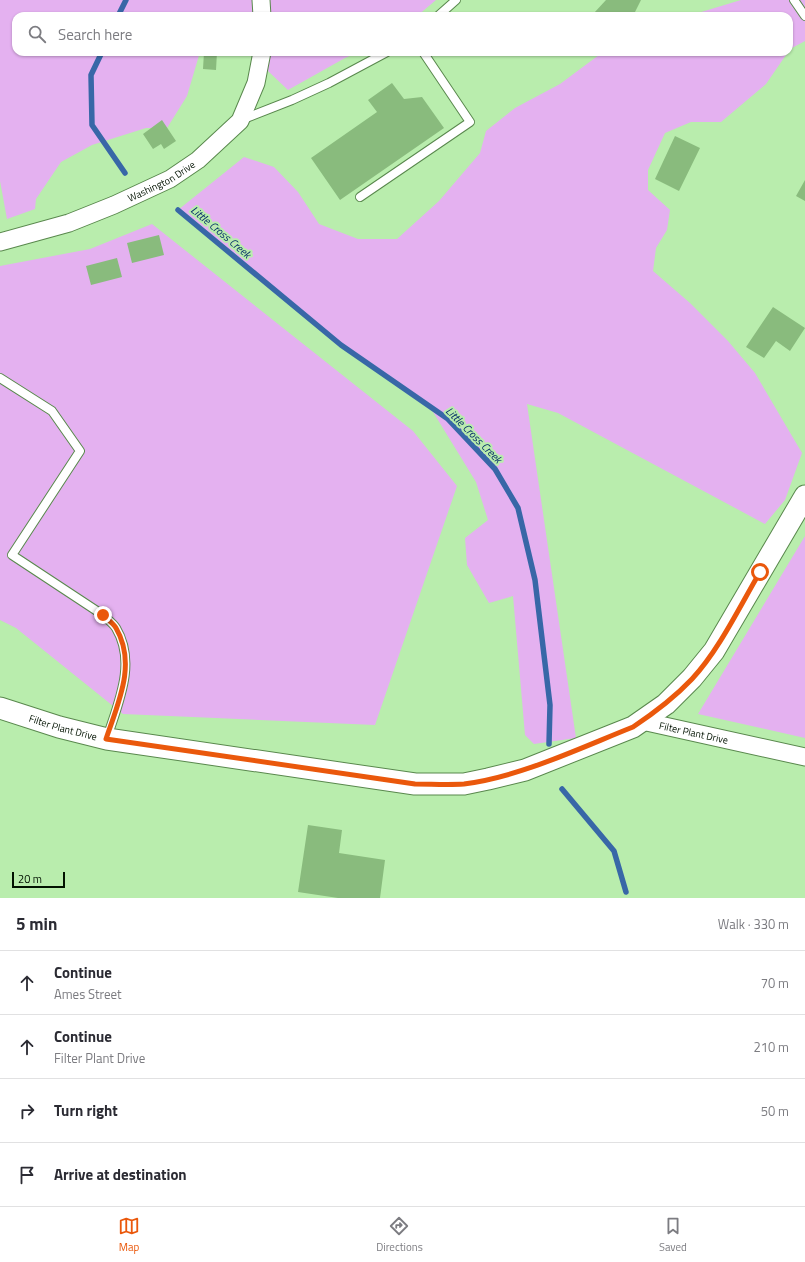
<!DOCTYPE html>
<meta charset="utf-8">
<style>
:root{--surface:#fff;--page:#f2f2f3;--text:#2b2b33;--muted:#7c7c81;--line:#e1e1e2;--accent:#ea580c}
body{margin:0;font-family:"Titillium Web",sans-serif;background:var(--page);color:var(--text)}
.scale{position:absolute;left:12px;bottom:10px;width:53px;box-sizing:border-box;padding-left:4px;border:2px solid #021200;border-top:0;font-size:11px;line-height:14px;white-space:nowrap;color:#021200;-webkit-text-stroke:3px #b9edad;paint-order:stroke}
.stop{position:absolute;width:12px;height:12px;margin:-9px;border:3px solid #ea580c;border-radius:50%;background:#fff}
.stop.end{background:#ea580c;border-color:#fff;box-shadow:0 1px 4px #0008}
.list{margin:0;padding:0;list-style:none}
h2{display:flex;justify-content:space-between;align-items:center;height:52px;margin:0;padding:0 16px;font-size:17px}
h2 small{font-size:13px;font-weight:400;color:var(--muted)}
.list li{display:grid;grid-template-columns:26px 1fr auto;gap:12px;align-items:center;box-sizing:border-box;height:64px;padding:0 16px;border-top:1px solid var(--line)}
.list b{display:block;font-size:15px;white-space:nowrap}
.list p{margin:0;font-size:13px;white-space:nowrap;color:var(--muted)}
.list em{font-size:13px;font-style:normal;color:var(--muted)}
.icon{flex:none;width:22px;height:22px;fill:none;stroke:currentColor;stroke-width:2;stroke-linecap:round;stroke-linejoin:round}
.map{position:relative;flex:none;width:805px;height:898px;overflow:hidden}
.search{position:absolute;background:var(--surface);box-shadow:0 1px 3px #0004;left:12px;right:12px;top:12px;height:44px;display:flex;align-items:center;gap:10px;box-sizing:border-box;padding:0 14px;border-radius:12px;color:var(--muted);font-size:15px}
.sheet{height:308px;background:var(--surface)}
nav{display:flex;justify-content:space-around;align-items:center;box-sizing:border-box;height:56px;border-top:1px solid var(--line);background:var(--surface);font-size:11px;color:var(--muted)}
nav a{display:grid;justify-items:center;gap:2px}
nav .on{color:var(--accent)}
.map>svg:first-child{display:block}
.green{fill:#e4b1f0}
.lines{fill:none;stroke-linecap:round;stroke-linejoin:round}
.stream{stroke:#3867a7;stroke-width:5.5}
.building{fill:#89bb7d}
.service-casing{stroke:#59884d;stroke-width:10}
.minor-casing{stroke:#59884d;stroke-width:19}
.tertiary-casing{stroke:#59884d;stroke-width:23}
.service{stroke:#fff;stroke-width:8}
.minor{stroke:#fff;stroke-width:17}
.tertiary{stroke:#fff;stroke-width:21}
.route{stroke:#ea580c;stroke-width:5}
.labels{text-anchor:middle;stroke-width:4;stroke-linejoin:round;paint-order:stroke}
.street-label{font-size:10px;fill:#021200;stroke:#b9edad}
.water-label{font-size:11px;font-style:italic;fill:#042c68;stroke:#b9edad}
</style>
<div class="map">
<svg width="805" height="898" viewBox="0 0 805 898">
<rect width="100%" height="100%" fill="#b9edad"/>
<path class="green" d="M0,0H436L417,16H16V52H200L187,96L167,128H146L92,145L61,162L36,199L35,209L7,219L0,181Z
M741,0H805V41L790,49L789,51V16H688Z
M248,52H359L345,58L288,90Z
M603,52H788L766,84L721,122H691L665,133L648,170V190L670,210L667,230L656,248L653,271L690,303L728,341L755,373L802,453L785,500L765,524L558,413L527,404L576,738L534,744L525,735L513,596L489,603L467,565L465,538L488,520L476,482L430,407L326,332L178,210L244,157L274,167L298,192L319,224L358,239H397L439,201L480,153L486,131L515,108L560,84Z
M152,224L413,431L457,486L375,725L123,714L16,628L0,620V266L90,249Z
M805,536V738L698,714Z"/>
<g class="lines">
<path class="stream" d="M118,16L126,0
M102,52L91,75L92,125L125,173
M178,210L341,345L448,419L495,469L518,508L535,580L550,705L549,744
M562,789L614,851L626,892"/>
</g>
<path class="building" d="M606,0H641L633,16H600L594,13Z
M204,52H217L216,70L203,69Z
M392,83L404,99L422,97L444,128L340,200L311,158L377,112L368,100Z
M162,120L176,141L164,149L161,144L153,149L143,134Z
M675,136L700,148L679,191L655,179Z
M805,180V201L796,196Z
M159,235L164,255L132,263L127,243Z
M117,258L122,277L91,285L86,266Z
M773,307L805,328L790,351L776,341L764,358L746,347Z
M308,825L342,830L339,853L385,860L380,898H338L298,892Z"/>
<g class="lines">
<g class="service-casing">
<path id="service" d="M794,0L805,16
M438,16L456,0
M241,120L292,100L329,83L387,52
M360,197L470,122L423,52
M0,378L52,411L80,451L12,555L103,615C107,619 113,623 116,628C137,663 118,703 107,738"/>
</g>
<g class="minor-casing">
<g id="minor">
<path d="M261,0L262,16"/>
<path id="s1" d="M0,242L69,223L114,205L170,179L198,160L240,121L256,83L262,52"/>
<path id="s2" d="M642,721L805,757"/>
</g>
</g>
<g class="tertiary-casing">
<g id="tertiary">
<path id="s3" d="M0,708L59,727L107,739L415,784H464L488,779L525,770L633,727L666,704L692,678L714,651L805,496"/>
</g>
</g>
<use href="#service" class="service"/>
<use href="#minor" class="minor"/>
<use href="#tertiary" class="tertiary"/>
</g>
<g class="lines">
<path class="route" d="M103,615C107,619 113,623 116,628C137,664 118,703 106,739L415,784C431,784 448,785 464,784C520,777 580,748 633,727C654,713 674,698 692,679C719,650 740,606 760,572"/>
</g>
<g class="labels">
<g class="street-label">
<text dy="4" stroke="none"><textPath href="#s1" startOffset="173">Washington Drive</textPath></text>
<text dy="4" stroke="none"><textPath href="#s3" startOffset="66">Filter Plant Drive</textPath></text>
<text dy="4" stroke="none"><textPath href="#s2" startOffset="53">Filter Plant Drive</textPath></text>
</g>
<g class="water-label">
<text transform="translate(221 232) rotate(40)" y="4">Little Cross Creek</text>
<text transform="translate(474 435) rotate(45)" y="4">Little Cross Creek</text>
</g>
</g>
</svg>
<div class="scale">20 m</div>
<div class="stop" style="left:760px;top:572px"></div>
<div class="stop end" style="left:103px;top:615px"></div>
<div class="search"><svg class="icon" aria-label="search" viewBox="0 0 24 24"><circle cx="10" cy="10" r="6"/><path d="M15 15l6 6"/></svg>Search here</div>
</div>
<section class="sheet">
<h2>5 min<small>Walk · 330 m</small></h2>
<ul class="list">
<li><svg class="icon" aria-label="ahead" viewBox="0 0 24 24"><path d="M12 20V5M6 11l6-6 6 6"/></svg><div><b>Continue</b><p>Ames Street</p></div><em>70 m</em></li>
<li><svg class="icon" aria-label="ahead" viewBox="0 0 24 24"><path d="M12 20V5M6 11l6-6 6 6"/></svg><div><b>Continue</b><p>Filter Plant Drive</p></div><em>210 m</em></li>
<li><svg class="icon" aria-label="right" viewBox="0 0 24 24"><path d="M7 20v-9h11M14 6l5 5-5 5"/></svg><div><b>Turn right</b></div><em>50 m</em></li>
<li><svg class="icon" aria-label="arrive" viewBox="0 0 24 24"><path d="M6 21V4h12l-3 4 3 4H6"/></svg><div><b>Arrive at destination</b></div></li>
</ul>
</section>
<nav>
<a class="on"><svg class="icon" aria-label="map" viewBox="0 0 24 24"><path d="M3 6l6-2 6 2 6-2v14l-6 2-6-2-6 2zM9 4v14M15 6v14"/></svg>Map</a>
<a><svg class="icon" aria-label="directions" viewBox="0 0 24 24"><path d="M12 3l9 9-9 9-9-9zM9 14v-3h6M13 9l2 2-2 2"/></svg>Directions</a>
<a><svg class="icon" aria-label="saved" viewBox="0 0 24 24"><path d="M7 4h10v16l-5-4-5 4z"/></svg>Saved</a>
</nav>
